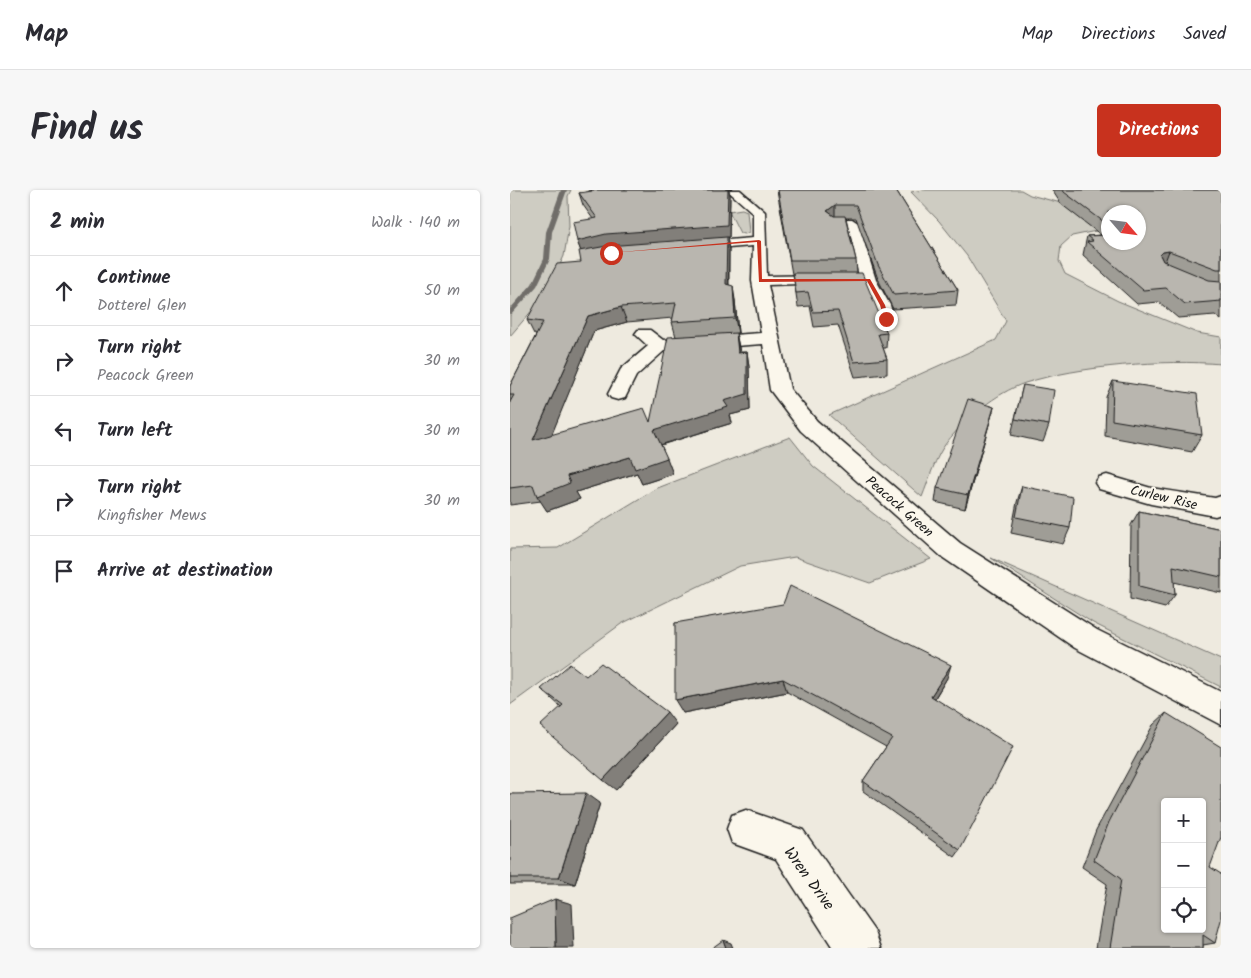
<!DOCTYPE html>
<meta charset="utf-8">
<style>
:root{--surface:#fff;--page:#f7f7f7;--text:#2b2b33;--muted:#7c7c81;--line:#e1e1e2;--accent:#c8321e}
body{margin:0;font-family:Kalam,sans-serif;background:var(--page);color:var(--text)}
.controls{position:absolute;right:15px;bottom:15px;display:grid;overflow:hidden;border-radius:5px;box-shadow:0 1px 4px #0004}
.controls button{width:45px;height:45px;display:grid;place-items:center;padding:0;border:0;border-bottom:1px solid var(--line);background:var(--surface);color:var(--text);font:25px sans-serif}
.compass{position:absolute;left:591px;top:15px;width:45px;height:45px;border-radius:50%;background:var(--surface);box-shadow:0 1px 4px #0004;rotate:118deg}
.stop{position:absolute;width:15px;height:15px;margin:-11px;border:4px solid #c8321e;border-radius:50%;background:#fff}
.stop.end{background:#c8321e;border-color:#fff;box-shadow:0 1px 5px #0008}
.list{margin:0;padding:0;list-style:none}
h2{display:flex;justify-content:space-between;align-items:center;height:65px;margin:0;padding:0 20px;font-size:21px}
h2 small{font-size:16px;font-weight:400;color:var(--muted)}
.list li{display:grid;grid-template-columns:32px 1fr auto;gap:15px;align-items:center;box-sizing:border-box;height:70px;padding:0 20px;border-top:1px solid var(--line)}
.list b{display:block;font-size:19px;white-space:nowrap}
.list p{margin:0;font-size:16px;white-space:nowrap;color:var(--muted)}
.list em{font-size:16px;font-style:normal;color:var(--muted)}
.icon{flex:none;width:28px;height:28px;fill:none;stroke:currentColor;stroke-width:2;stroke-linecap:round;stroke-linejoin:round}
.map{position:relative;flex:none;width:711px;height:758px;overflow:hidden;border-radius:5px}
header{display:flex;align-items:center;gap:30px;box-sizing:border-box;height:70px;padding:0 25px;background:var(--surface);border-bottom:1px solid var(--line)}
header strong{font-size:24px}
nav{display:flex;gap:28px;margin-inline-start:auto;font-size:18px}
.intro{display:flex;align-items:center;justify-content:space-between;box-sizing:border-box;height:120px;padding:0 30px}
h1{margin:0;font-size:35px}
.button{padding:12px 22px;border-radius:5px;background:var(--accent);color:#fff;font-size:18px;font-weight:700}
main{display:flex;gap:30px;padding:0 30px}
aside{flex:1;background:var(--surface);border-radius:5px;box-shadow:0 1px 4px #0004}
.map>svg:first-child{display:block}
.green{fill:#ceccc2;stroke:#75746f}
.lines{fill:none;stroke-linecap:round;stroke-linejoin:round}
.stream{fill:#6f6d69;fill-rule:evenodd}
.street-casing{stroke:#1c1c1c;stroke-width:3}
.street{fill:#fbf7ec;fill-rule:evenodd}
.wall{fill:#9f9d96;stroke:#1c1c1c;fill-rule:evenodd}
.shaded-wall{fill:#827f7a;stroke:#1c1c1c}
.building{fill:#b9b6af;stroke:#1c1c1c;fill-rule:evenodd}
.route{fill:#c8321e}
.labels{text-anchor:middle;stroke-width:4;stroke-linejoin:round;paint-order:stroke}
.street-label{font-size:14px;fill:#1c1c1c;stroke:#fbf7ec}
.near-street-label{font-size:16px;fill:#1c1c1c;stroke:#fbf7ec}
</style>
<header>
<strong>Map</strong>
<nav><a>Map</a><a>Directions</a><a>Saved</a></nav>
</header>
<div class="intro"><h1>Find us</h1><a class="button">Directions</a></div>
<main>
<aside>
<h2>2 min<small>Walk · 140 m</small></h2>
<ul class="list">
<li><svg class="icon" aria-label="ahead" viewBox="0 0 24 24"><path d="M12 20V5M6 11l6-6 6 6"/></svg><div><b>Continue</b><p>Dotterel Glen</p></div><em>50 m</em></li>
<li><svg class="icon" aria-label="right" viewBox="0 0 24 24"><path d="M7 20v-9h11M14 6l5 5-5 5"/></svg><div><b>Turn right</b><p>Peacock Green</p></div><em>30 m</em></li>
<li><svg class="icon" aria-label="left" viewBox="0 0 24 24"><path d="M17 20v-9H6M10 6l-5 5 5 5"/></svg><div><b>Turn left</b></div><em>30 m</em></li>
<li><svg class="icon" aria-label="right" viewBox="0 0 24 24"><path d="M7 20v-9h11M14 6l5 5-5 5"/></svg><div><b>Turn right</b><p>Kingfisher Mews</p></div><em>30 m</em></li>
<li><svg class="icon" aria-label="arrive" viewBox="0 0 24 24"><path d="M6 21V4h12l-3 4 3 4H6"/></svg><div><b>Arrive at destination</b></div></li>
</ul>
</aside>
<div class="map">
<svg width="711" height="758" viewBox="0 0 711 758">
<rect width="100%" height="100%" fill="#eeeadf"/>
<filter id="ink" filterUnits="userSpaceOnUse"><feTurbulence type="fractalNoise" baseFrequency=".02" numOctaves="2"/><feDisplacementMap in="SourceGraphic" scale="10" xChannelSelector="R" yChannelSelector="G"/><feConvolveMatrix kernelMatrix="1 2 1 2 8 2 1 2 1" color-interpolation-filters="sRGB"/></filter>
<g filter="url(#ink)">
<path class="green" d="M0,0H61L58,6L59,36L54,66L37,103L0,146Z
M413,0H511L520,5L598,25L591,40L562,46L551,56L549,71L555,84L608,111L687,143L711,147V174C655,169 569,176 515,193C486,203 456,228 437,252C425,267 419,290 412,307L319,225L486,150L496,131L457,66L429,31L401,2Z
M232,19L237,21L239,42L235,44L230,43L219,21Z
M280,247L303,276L421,369L360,393L285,367L230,376L111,434L0,515V359L48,358L145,299Z
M481,368L711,470V497L583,433Z"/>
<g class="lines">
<path class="stream" d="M51,0H57L42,42L40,69L27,96L0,126V119L22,94L34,69L36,42Z"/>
<g class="street-casing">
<path id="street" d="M217,0H230L255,22L257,86L322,85L329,89L322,93L258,95L280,199L307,231L450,353L587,440L711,502V535L565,458L432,367L291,241L260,200L253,154L154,161L126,186L115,208L108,210L101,208L98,204L111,179L138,156L125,144L128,140H140L153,150L251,143L242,91L243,56L181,61L174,57L181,53L243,48V23Z
M342,29L348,33L366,90L380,115L384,129L382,133H370L364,115L350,90L337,37H325L319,33L325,29Z
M597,285L641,298L705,308L711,306V324L705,326L641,314L589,299L585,293L589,287Z
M236,620L293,640L365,742L371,758H323L266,669L222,653L217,639L222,625Z"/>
</g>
<use href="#street" class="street"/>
</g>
<path class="wall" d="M78,0H219L220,5L219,47H217L219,60V94L225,110L228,143H226L230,162H237L239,177L240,220L220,225L222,233L151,255L163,284L132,294L127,283L66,302L70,309L37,321L31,311L0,315V196L26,145L24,144L17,130L71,72V61L67,51L83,29L73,15L69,3L79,2ZM163,128L162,132L166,147L140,232L41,245L84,141L117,132Z
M267,0H386L448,100L446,115L383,119L368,89L346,28H336L346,70L347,83L377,143L376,158H373L377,169V184L345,187L328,135L304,137L300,116L288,117L283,84H282Z
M542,0H711V130L705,125L668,128L649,112L627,114L573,65L577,46L591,45L551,14ZM598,22L628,52H598Z
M603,191L692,245L682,262L595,246L596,207Z
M513,195L539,235L533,252L501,245Z
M484,217L480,231L455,319L425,312L427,298Z
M512,296L560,338L553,354L501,343L507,312Z
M629,321L711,339V403L664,392L665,405L655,418L620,409L621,335Z
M165,433L437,488L425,508L450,660L445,667L353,601V591L376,557L277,502L173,523Z
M76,486L166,534L106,600L51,517L31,499Z
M656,523L700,677L705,753L693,755V758H586L597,694L572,677L586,640L643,535Z
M0,604L90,613L65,694H0Z"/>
<path class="shaded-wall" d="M218,0H219L220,5L219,47H217L219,60L218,108L216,94L72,64L67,51Z
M325,15V27L317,21Z
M659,61L654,74L650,65L653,62Z
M223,96L225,110L228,143L225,128Z
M111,117L117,132L84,141L33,266L23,250L78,126Z
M226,143L229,158L231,178L228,163Z
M237,162L239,177L240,220L220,225L222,233L150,255L144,240L214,211Z
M484,217L480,231L455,319L458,305Z
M120,267L157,268L163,284L132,294L127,283L66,302L70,309L37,321L27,306L57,286Z
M441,475L437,488L418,519L421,506Z
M273,489L277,502L173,523L165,510Z
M157,522L166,534L106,600L93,590Z
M76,603L90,613L65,694L49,688Z
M45,709L62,714L64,758H46Z
M213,750L221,753L223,758H216Z"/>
<path class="building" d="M81,0H218L217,35L96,44L67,51L63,32L87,28L69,3L82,1Z
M268,0H386L448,100L384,105L368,75L346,15H325L317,21L324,26H335L346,70H280Z
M553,0H711V79H707L659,61L653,62L650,65L653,71L699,90L711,91V111L675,114L656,98L633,100L577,52L583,51L577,46L598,45V52H628V22H598V35L554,2Z
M217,47L216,94L223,96L225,128L162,132L166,113L111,117L78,126L23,250L134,218L140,232L158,147L226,143L228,163L237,162V204L214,211L218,217L144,240L157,268L125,279L120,267L57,286L60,293L27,306L23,295L0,298V212L4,205H0V196L33,132L17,130L47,74L71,72L69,61L97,56Z
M283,83H352L377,143L368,144L377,169L344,172L328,121L303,122L298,102L286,103Z
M603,191L687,204L692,245L602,230Z
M513,195L544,200L539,235L505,229Z
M458,209L484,217L458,305L427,298Z
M512,296L563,307L560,338L506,327Z
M629,321L711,339V387L663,376L665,405L629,396Z
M280,396L441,475L421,506L503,557L450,660L353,591L382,548L273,489L165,510V433L273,414Z
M91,473L157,522L93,590L30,536L53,515L31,499L60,474L76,486Z
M656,523L711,557V647L700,677L711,684V730L705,753L693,745V758H600L611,689L584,670L599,632ZM655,612H692V739H655Z
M76,603L49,688H0V604Z
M45,709L46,758H0V728Z
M213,750L216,758H202Z"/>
</g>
<path class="route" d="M249,50L251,51L252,89H360L375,115L379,129H374L370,115L357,91L249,92L247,52L99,63Z"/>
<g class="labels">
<g class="street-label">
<text transform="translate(654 307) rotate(13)" y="5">Curlew Rise</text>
<text transform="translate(390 316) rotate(41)" y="5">Peacock Green</text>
</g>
<g class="near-street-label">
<text transform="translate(300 688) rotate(54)" y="6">Wren Drive</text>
</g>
</g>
</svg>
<div class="controls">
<button>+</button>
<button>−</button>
<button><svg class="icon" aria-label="locate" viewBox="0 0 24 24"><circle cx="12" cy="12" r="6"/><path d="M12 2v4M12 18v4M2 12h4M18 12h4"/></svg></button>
</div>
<svg class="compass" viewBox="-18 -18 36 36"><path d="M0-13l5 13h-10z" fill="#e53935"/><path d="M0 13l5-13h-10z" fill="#7c7c81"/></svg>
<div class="stop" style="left:101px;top:63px"></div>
<div class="stop end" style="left:376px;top:129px"></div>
</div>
</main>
